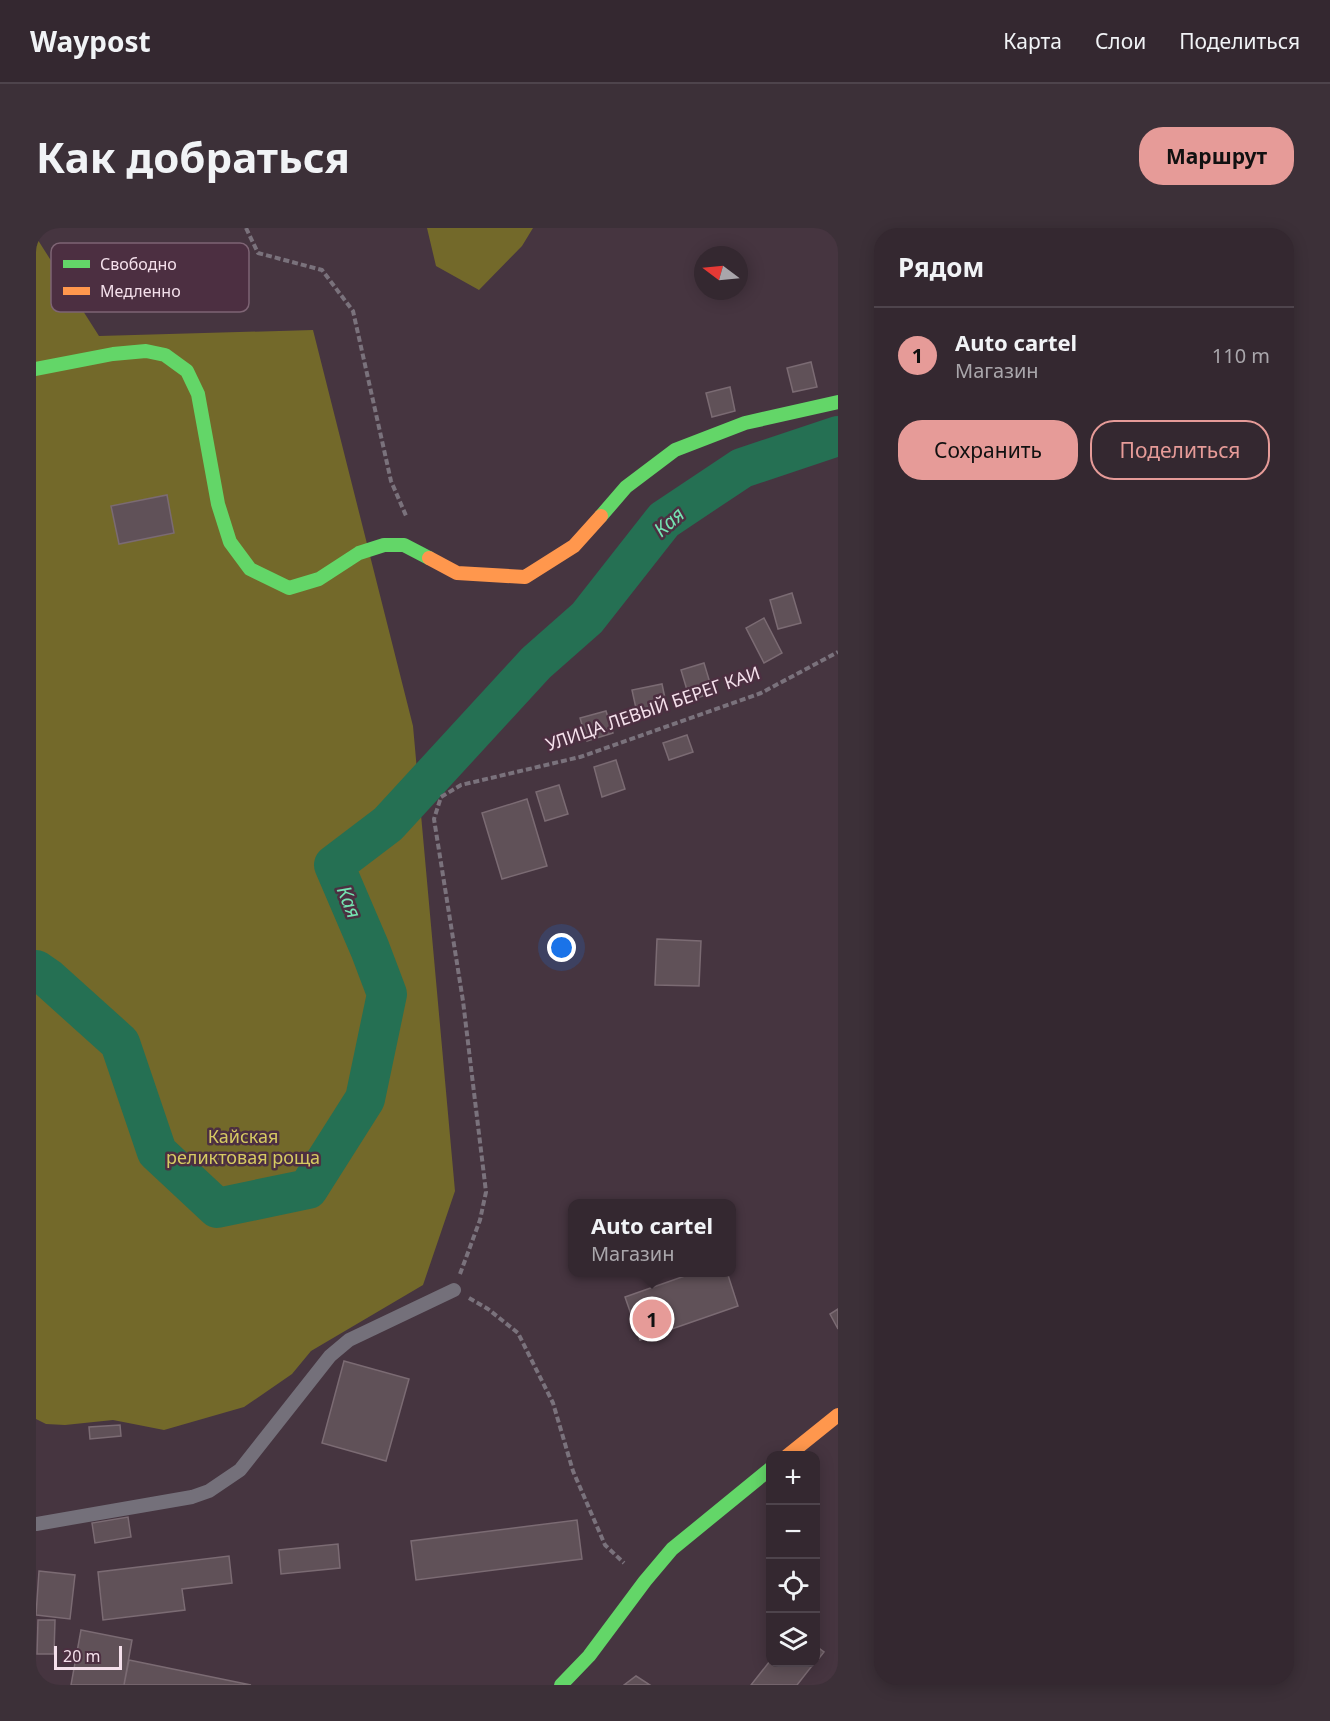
<!DOCTYPE html>
<html lang="ru">
<meta charset="utf-8">
<style>
:root{--surface:#342830;--page:#3c3038;--text:#f1f3f6;--muted:#a9a6ab;--line:#4e444c;--accent:#e69b98}
body{margin:0;font-family:"Noto Sans",sans-serif;background:var(--page);color:var(--text)}
.controls{position:absolute;right:18px;bottom:18px;display:grid;overflow:hidden;border-radius:12px;box-shadow:0 3px 15px #0003}
.controls button{width:54px;height:54px;display:grid;place-items:center;padding:0;border:0;border-bottom:2px solid var(--line);background:var(--surface);color:var(--text);font:30px sans-serif}
.compass{position:absolute;left:658px;top:18px;width:54px;height:54px;border-radius:50%;background:var(--surface);box-shadow:0 3px 15px #0003;rotate:286deg}
.scale{position:absolute;left:18px;bottom:15px;width:68px;box-sizing:border-box;padding-left:6px;border:3px solid #f4e0eb;border-top:0;font-size:16px;line-height:21px;white-space:nowrap;color:#f4e0eb;-webkit-text-stroke:4px #4c2f41;paint-order:stroke}
.you{position:absolute;left:526px;top:720px;width:21px;height:21px;margin:-15px;border:4px solid #fff;border-radius:50%;background:#1a73e8;box-shadow:0 0 0 9px #1a73e833}
.badge{display:grid;place-items:center;width:39px;height:39px;border-radius:50%;background:var(--accent);color:#111;font-size:20px;font-weight:700}
.pin{position:absolute;translate:-50% -50%;border:3px solid #fff;box-shadow:0 2px 6px #0006}
.popup{position:absolute;left:532px;top:971px;width:168px;height:78px;box-sizing:border-box;display:grid;place-content:center;border-radius:12px;background:var(--surface);filter:drop-shadow(0 2px 4px #0005);font-size:20px;white-space:nowrap;color:var(--muted)}
.popup b{font-size:22px;color:var(--text)}
.popup::after{content:'';position:absolute;left:50%;top:100%;margin-left:-12px;border:12px solid transparent;border-top-color:var(--surface)}
.list{margin:0;padding:0;list-style:none}
h2{display:flex;justify-content:space-between;align-items:center;height:78px;margin:0;padding:0 24px;font-size:26px}
h2 small{font-size:20px;font-weight:400;color:var(--muted)}
.list li{display:grid;grid-template-columns:39px 1fr auto;gap:18px;align-items:center;box-sizing:border-box;height:96px;padding:0 24px;border-top:2px solid var(--line)}
.list b{display:block;font-size:22px;white-space:nowrap}
.list p{margin:0;font-size:20px;white-space:nowrap;color:var(--muted)}
.list em{font-size:20px;font-style:normal;color:var(--muted)}
.actions{display:flex;gap:12px;padding:18px 24px}
.actions a{flex:1;padding:14px 0;border:2px solid var(--accent);border-radius:24px;text-align:center;font-size:21px;color:var(--accent)}
.actions .main{background:var(--accent);color:#111}
.icon{flex:none;width:33px;height:33px;fill:none;stroke:currentColor;stroke-width:2;stroke-linecap:round;stroke-linejoin:round}
.map{position:relative;flex:none;width:802px;height:1457px;overflow:hidden;border-radius:24px}
header{display:flex;align-items:center;gap:36px;box-sizing:border-box;height:84px;padding:0 30px;background:var(--surface);border-bottom:2px solid var(--line)}
header strong{font-size:28px}
nav{display:flex;gap:33px;margin-inline-start:auto;font-size:21px}
.intro{display:flex;align-items:center;justify-content:space-between;box-sizing:border-box;height:144px;padding:0 36px}
h1{margin:0;font-size:42px}
.button{padding:15px 27px;border-radius:24px;background:var(--accent);color:#111;font-size:21px;font-weight:700}
main{display:flex;gap:36px;padding:0 36px}
aside{flex:1;background:var(--surface);border-radius:24px;box-shadow:0 3px 15px #0003}
.map>svg:first-child{display:block}
.forest{fill:#73692a}
.lines{fill:none;stroke-linecap:round;stroke-linejoin:round}
.river{stroke:#257053;stroke-width:40}
.building{fill:#605158;stroke:#7b6b73;stroke-width:1.5}
.path{stroke:#7a727c;stroke-width:4;stroke-dasharray:6 3;stroke-linecap:butt}
.lane{stroke:#74707a;stroke-width:14}
.fast{stroke:#63d668;stroke-width:14}
.slow{stroke:#ff974d;stroke-width:14}
.labels{text-anchor:middle;stroke-width:5;stroke-linejoin:round;paint-order:stroke}
.street-label{font-size:18px;fill:#f4e0eb;stroke:#4c2f41}
.park-label{font-size:18px;fill:#d6ca62;stroke:#4c2f41}
.water-label{font-size:20px;font-style:italic;fill:#74e3b1;stroke:#4c2f41}
.key{fill:#4c2f41;stroke:#7e6474;stroke-width:1.5}
.key-label{font-size:16px;fill:#f4e0eb}
</style>
<header>
<strong>Waypost</strong>
<nav><a>Карта</a><a>Слои</a><a>Поделиться</a></nav>
</header>
<div class="intro"><h1>Как добраться</h1><a class="button">Маршрут</a></div>
<main>
<div class="map">
<svg width="802" height="1457" viewBox="0 0 802 1457">
<rect width="100%" height="100%" fill="#463540"/>
<path class="forest" d="M391,0H497L486,18L443,62L400,38Z
M0,9L63,108L277,102L377,498L419,963L387,1057L275,1123L256,1146L208,1179L128,1202L77,1192L29,1197L10,1196L0,1191Z"/>
<g class="lines">
<path class="river" d="M0,742L13,751L84,815L121,924L181,980L272,961L329,871L351,766L334,721L298,637L352,596L500,435L551,390L628,292L706,240L802,208"/>
</g>
<path class="building" d="M775,134L781,159L757,164L751,140Z
M694,159L699,183L676,189L670,165Z
M131,267L138,305L83,316L75,278Z
M756,365L765,395L742,401L734,372Z
M728,390L746,425L728,435L710,400Z
M668,435L677,465L654,472L645,442Z
M626,456L631,480L601,485L596,462Z
M570,483L577,505L551,513L544,490Z
M651,507L657,524L633,532L627,515Z
M580,532L589,561L566,569L558,539Z
M523,557L532,586L509,593L500,564Z
M491,571L511,638L466,651L446,585Z
M621,711L665,713L663,758L619,757Z
M660,1044H691L702,1078L604,1112L589,1069Z
M802,1081V1101L794,1086Z
M308,1133L373,1151L350,1233L286,1215Z
M84,1197L85,1208L54,1211L53,1199Z
M92,1289L95,1309L59,1315L56,1295Z
M541,1292L546,1331L380,1352L375,1313Z
M302,1316L304,1340L245,1346L243,1322Z
M193,1328L196,1355L146,1361L149,1382L67,1392L62,1344Z
M3,1343L39,1347L34,1391L0,1387Z
M2,1392H19L18,1426H1Z
M45,1402L96,1412L88,1457H35Z
M780,1418L788,1424L780,1434Z
M93,1432L215,1457H88Z
M734,1433V1434H779L761,1457H715Z
M600,1448L614,1457H588Z"/>
<g class="lines">
<path class="path" d="M210,0L222,25L286,42L317,83L355,253L371,290
M424,1046L444,992L450,964L427,773L398,591L405,569L425,557L544,529L725,465L802,424
M433,1070L452,1081L482,1105L517,1175L537,1243L569,1317L588,1335"/>
<path class="lane" d="M0,1296L156,1269L173,1263L204,1242L294,1128L313,1112L418,1062"/>
<path class="fast" d="M0,141L77,126L110,123L129,127L151,143L162,166L182,276L194,314L214,341L253,360L283,351L323,325L348,317H368L393,330
M565,288L590,259L639,222L709,195L802,174
M525,1457L553,1428L609,1353L636,1321L734,1241"/>
<path class="slow" d="M393,330L421,345L489,349L538,318L565,288
M751,1228L802,1187"/>
</g>
<g class="labels">
<g class="street-label">
<text transform="translate(617 481) rotate(-19)" y="6">УЛИЦА ЛЕВЫЙ БЕРЕГ КАИ</text>
</g>
<g class="park-label">
<text x="207" y="915">Кайская<tspan x="207" dy="21">реликтовая роща</tspan></text>
</g>
<g class="water-label">
<text transform="translate(633 294) rotate(-42)" y="7">Кая</text>
<text transform="translate(313 674) rotate(68)" y="7">Кая</text>
</g>
</g>
<rect x="15" y="15" width="198" height="69" rx="9" class="key"/>
<rect x="27" y="32" width="27" height="8" fill="#63d668"/>
<rect x="27" y="59" width="27" height="8" fill="#ff974d"/>
<g class="key-label">
<text x="64" y="42">Свободно</text>
<text x="64" y="69">Медленно</text>
</g>
</svg>
<div class="controls">
<button>+</button>
<button>−</button>
<button><svg class="icon" aria-label="locate" viewBox="0 0 24 24"><circle cx="12" cy="12" r="6"/><path d="M12 2v4M12 18v4M2 12h4M18 12h4"/></svg></button>
<button><svg class="icon" aria-label="layers" viewBox="0 0 24 24"><path d="M12 4l9 5-9 5-9-5zM3 14l9 5 9-5"/></svg></button>
</div>
<svg class="compass" viewBox="-18 -18 36 36"><path d="M0-13l5 13h-10z" fill="#e53935"/><path d="M0 13l5-13h-10z" fill="#a9a6ab"/></svg>
<div class="scale">20 m</div>
<div class="you"></div>
<div class="pin badge" style="left:616px;top:1091px">1</div>
<div class="popup"><b>Auto cartel</b>Магазин</div>
</div>
<aside>
<h2>Рядом<small></small></h2>
<ul class="list">
<li><span class="badge">1</span><div><b>Auto cartel</b><p>Магазин</p></div><em>110 m</em></li>
</ul>
<div class="actions"><a class="main">Сохранить</a><a>Поделиться</a></div>
</aside>
</main>
